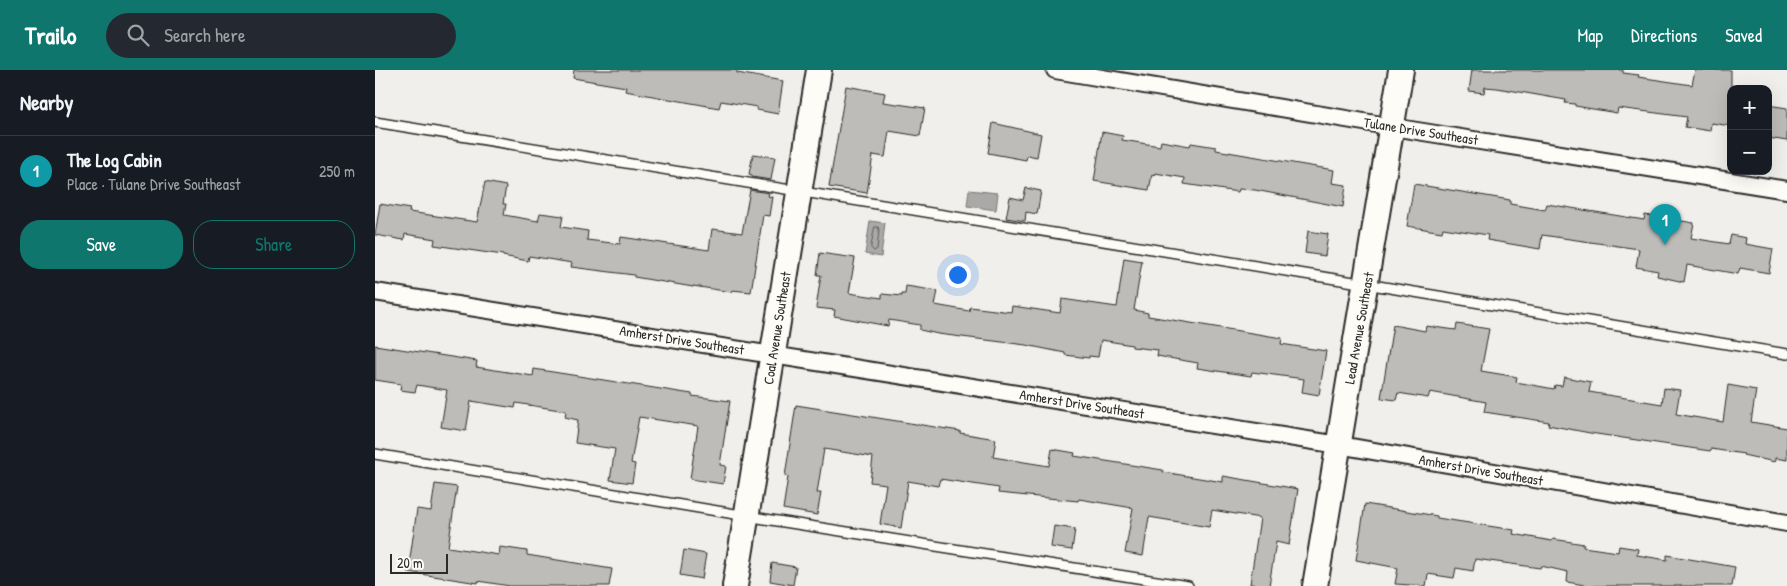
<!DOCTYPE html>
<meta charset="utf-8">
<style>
:root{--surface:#171b24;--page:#242831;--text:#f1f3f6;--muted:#9ea1a6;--line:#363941;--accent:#0f766e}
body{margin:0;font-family:"Patrick Hand",sans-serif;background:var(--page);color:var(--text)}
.controls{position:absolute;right:15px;top:15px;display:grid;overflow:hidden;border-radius:10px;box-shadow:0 5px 20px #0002}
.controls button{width:45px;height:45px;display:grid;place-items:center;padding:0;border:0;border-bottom:1px solid var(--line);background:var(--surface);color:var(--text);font:25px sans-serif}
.scale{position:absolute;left:15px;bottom:12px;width:58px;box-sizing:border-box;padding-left:5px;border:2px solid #2b2b2b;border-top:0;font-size:14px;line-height:18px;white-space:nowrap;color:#2b2b2b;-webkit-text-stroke:4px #fdfcf7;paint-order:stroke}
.you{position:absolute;left:582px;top:204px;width:18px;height:18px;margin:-12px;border:4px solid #fff;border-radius:50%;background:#1a73e8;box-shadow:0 0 0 8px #1a73e833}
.badge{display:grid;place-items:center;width:32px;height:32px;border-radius:50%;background:var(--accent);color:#fff;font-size:16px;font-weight:700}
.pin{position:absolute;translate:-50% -41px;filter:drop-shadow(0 1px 2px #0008)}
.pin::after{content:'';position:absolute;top:26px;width:18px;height:15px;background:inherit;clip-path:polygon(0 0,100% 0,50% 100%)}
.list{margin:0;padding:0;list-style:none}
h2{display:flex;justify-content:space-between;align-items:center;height:65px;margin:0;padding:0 20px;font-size:21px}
h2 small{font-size:16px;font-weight:400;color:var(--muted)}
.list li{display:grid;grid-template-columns:32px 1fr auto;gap:15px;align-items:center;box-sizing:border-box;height:70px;padding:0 20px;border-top:1px solid var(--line)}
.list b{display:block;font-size:19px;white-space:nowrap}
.list p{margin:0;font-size:16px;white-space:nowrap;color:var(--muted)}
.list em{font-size:16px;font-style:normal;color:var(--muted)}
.actions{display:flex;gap:10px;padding:15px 20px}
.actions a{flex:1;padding:11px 0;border:1px solid var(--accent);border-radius:20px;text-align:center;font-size:18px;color:var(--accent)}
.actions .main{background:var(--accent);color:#fff}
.icon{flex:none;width:28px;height:28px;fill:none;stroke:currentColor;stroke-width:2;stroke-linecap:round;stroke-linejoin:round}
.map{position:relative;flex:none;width:1412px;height:516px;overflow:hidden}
header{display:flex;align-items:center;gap:30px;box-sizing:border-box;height:70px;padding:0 25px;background:var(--accent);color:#fff}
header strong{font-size:24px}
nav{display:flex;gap:28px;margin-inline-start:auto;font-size:18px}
.search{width:350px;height:45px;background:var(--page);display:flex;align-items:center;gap:12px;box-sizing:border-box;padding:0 18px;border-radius:28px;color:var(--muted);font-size:19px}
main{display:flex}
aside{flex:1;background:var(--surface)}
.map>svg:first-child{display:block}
.water{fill:#aaa9a7;stroke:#777775}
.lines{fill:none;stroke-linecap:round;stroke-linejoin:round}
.shore{stroke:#5e5d5d;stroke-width:1}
.building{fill:#bdbcb8;stroke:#2b2b2b}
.service-casing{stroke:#2b2b2b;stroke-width:12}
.minor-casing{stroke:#2b2b2b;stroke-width:20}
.secondary-casing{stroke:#2b2b2b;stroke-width:28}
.service{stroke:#fdfcf7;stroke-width:9}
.minor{stroke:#fdfcf7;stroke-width:16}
.secondary{stroke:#fdfcf7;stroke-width:24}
.labels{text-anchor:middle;stroke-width:4;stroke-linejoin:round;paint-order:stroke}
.street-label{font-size:14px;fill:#2b2b2b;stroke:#fdfcf7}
</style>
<header>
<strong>Trailo</strong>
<div class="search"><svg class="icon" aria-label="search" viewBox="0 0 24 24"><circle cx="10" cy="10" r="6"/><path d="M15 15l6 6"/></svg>Search here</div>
<nav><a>Map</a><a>Directions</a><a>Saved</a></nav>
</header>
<main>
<aside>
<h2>Nearby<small></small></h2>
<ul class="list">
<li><span class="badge" style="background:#0f9aa8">1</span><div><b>The Log Cabin</b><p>Place · Tulane Drive Southeast</p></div><em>250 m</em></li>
</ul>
<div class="actions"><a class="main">Save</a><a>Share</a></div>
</aside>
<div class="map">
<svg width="1412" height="516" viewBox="0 0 1412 516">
<rect width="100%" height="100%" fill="#f0efeb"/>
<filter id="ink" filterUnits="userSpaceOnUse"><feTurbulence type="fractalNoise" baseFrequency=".02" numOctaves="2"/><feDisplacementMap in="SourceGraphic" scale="10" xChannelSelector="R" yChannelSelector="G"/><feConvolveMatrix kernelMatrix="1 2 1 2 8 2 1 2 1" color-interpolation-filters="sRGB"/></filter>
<g filter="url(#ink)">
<path class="water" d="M594,120L623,123L621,140L592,136Z
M495,151L510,153L506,187L490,184Z"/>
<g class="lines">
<path class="shore" d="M500,157H503L504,160L502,179L499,181L496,178Z"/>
</g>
<path class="building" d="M199,0H362V3L408,11L403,44L382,40V37L346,31L344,38L250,21L251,17L198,8Z
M1097,0H1248V3L1264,5L1263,7L1317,15L1320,0H1356V56L1336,53L1335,61L1310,57L1312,47L1243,38L1242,43L1200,36V34L1190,33L1191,30L1122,18L1110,17L1109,23L1094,21Z
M471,16L510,23L508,32L550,38L545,66L514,61L510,87L498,85L492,123L454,117Z
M1393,35L1412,38V71L1393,68Z
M618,53L666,64L662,87L652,85L651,90L613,83Z
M727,62L748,66L747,70L785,76L786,71L815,76L816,73L841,77V80L959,100L957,113L971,115L968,137L880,120L864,119L863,122L809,114L810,108L780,103L779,106L777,105L774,120L719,111Z
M378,84L400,87L396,110L377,107V105L374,104Z
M110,112L131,116L128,134H131L129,145L163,151L165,143L188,146L186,157L213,161L212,170L245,174L246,167L334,180L337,159L367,163L375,120L394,123L393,126L397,127L394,146L388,145L376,222L357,220L356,222L318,216V217L259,207V205L196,197L197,193L154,186L153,191L128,186V185L59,175L60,169L30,164L29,170L0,165L5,134L35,139L34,142L102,152Z
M1039,114L1135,130V134L1170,140L1172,134L1269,150L1270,145L1319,153L1316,168L1354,174L1356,165L1371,168L1370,174L1398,179L1394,203L1365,198L1363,204L1312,195L1309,212L1282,206L1283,201L1261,197L1264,179L1167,165L1165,179L1112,170L1113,165L1068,158L1067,162L1032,156Z
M651,118L666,121L662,144L651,142L650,151L631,148L635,127L648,130Z
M933,161L953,164L950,186L930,183Z
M445,183L480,188L474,223L507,228V224L527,226V224H530L531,216L563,221L560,235L594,241L595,237L636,242L637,236L685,243L687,229L742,237L749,188L767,191L759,240L773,243V246L907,268L906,274L951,281L944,325L927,322L929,309L877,302L876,306L822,298L823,293L782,286L783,280L757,277V275L726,270L723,287L714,286V288L690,285V283L651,275L563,264L545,260V255L514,250L513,256L459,246L460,240L441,238L446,205H442Z
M1082,254L1114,259L1106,301L1142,307L1141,312L1179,319L1180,315L1187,316L1189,307L1216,312L1214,322L1287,334L1289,318L1305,320L1301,344L1348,352L1353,315L1381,320L1376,352L1412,358V390L1400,388V392L1368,385L1369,384L1336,379L1335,381L1215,363L1173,355L1174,352L1109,342L1111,332L1055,322L1053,328L1023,323L1021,330L1006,328L1018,255L1050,261L1051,256L1081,260Z
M0,275L102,291L101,297L158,306L159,299L317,324V326L355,331L345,395L351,396L348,414L315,409L323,356L264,347L256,393L260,394L257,413L235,410L240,379L200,373L203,350L190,347L191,341L141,333L140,338L96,331L91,361L66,357L72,320L42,315L40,322L25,320L26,314L0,310Z
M421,335L585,361V363L621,369L618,387L674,396L677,379L700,383L699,386L788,400V402L848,412V406L923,419L914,475L901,472L894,516L875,514L885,448L837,440L834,457L774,447L768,486L750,483L758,438L704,429L703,431L623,423L624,418L565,409L563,416L533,411L526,458L505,454L511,414L495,412L498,387L449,379L442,423H446L442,445L408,439L413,407L410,406Z
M60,414L82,417L73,477L124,485L125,477L152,481V485L237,499L234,516H135L103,511V513L33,502L42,439L56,441Z
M990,434L1062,446V448L1139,460L1138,464L1177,471L1178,469L1209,474L1208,477L1243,482L1244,476L1263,479L1262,485L1292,490V485L1360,497L1357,516H1215L1192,512L1193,502L1166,496L1165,498L1100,489L1098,501L1081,498L1079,508L1053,504L1051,516L1020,514L1023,498L981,490Z
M679,456L700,459L697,480L676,477Z
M309,480L331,484L327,509L305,505Z
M397,493L421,497L418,515L395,511Z"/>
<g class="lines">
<g class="service-casing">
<path id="service" d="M0,52L991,214L1412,284
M0,384L390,449L813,516"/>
</g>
<g class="minor-casing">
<path id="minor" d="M680,0L1036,60L1412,120
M0,222L964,375L1412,453"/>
</g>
<g class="secondary-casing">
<path id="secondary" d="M360,516L444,0
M940,516L1026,0"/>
</g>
<use href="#service" class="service"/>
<use href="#minor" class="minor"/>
<use href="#secondary" class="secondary"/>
</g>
</g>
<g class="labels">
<g class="street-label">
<text transform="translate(1046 61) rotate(9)" y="5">Tulane Drive Southeast</text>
<text transform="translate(402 258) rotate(-81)" y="5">Coal Avenue Southeast</text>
<text transform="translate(984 258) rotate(-80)" y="5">Lead Avenue Southeast</text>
<text transform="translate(307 270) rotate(9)" y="5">Amherst Drive Southeast</text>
<text transform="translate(707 334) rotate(9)" y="5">Amherst Drive Southeast</text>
<text transform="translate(1106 400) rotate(10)" y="5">Amherst Drive Southeast</text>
</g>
</g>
</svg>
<div class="controls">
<button>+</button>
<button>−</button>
</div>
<div class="scale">20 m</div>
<div class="you"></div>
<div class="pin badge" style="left:1290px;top:175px;background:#0f9aa8">1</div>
</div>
</main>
